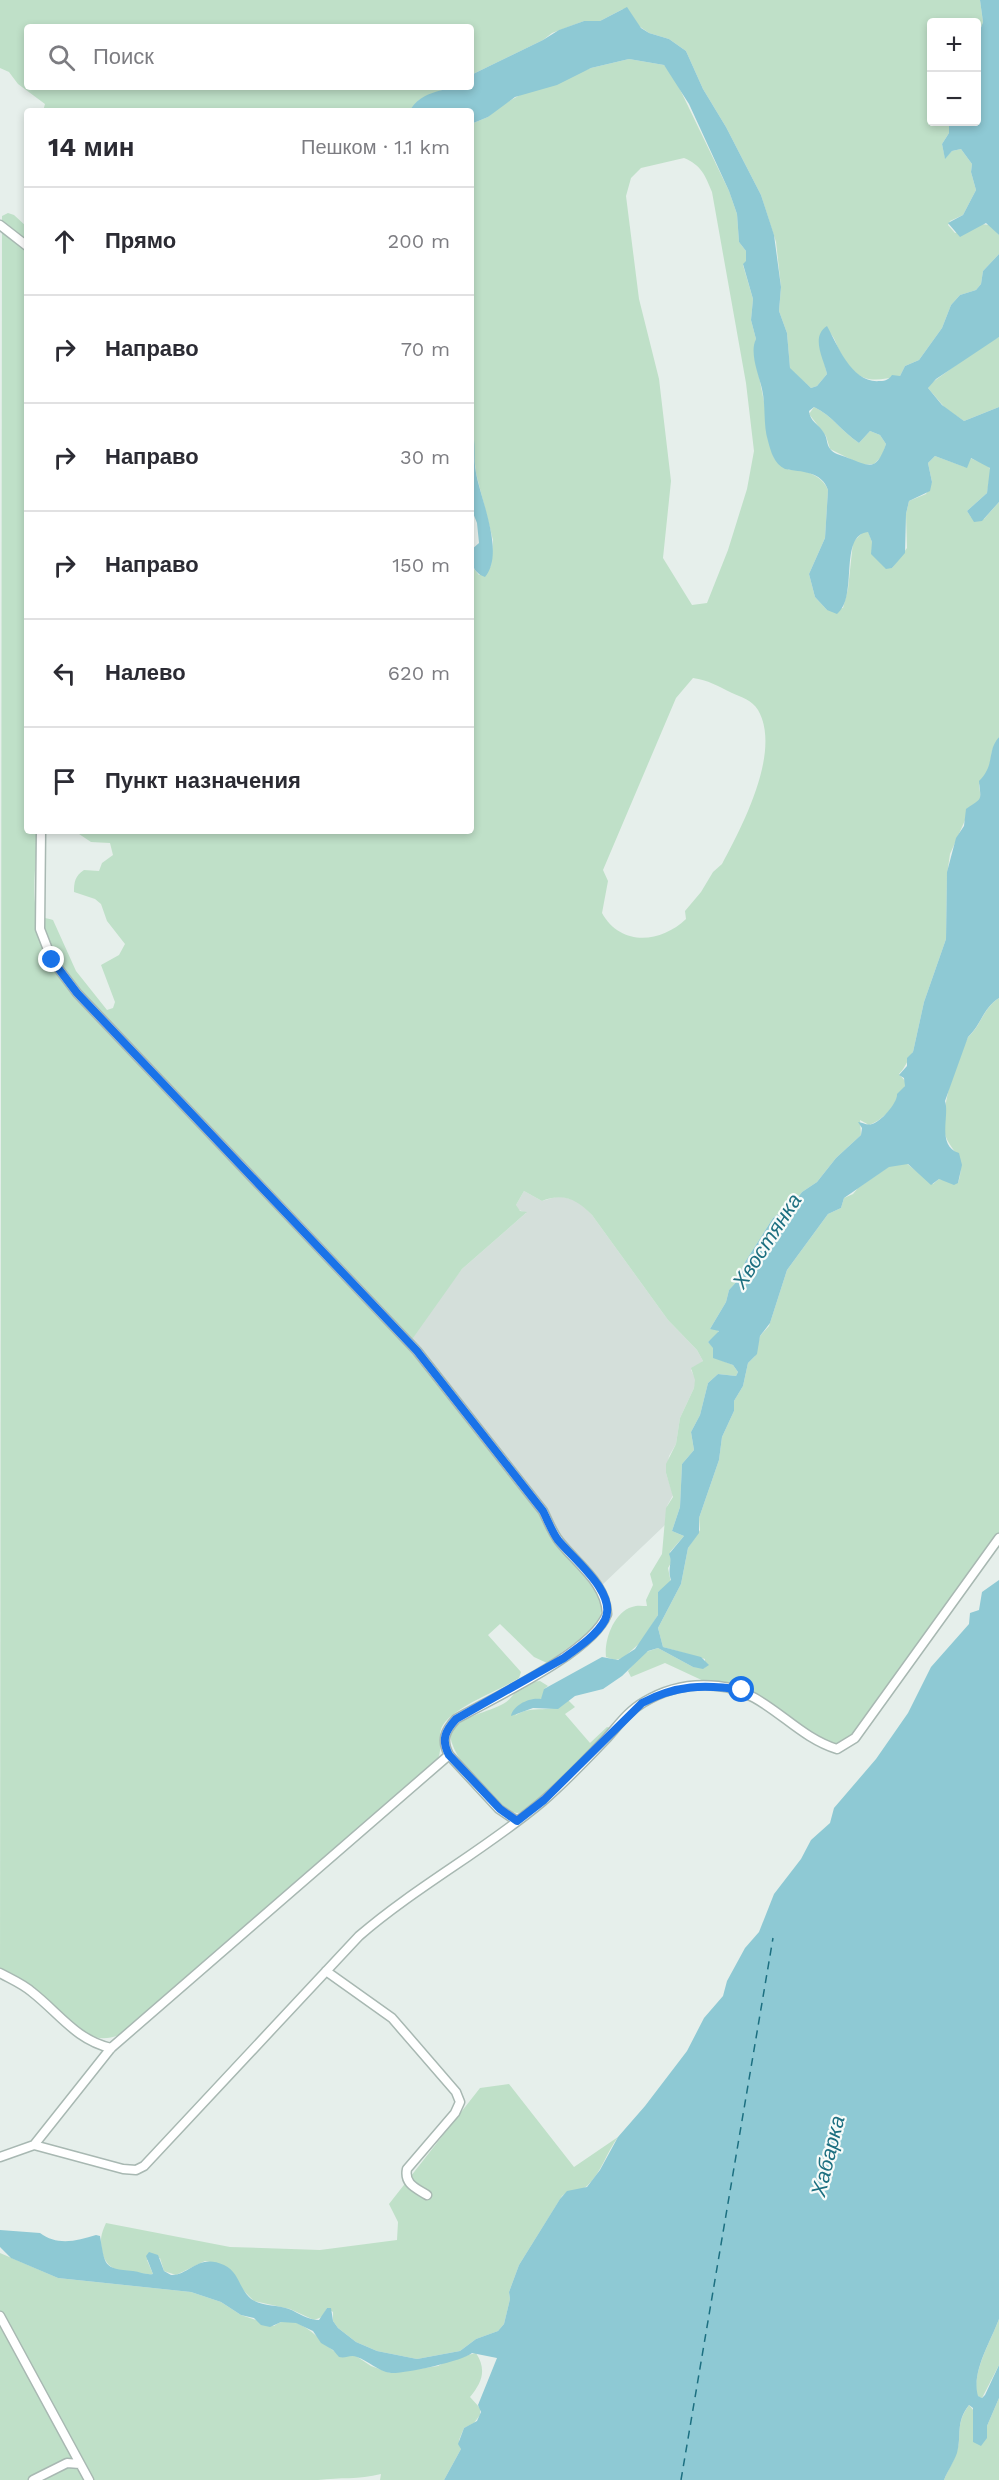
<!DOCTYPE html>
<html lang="ru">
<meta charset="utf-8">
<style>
:root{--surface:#fff;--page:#f2f2f3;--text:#2b2b33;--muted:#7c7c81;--line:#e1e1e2}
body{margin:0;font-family:"Work Sans",sans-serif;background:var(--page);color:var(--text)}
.controls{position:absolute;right:18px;top:18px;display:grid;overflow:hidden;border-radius:6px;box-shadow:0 3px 9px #0003}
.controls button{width:54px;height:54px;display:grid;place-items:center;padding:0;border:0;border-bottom:2px solid var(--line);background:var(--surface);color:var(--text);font:30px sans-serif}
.stop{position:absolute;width:18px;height:18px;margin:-14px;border:4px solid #1a73e8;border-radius:50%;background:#fff}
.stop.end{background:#1a73e8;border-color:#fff;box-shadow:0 2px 6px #0008}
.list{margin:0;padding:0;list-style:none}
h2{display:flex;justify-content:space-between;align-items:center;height:78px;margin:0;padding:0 24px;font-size:26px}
h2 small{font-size:20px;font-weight:400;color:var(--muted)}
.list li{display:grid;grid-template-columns:39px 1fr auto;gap:18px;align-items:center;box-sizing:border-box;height:108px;padding:0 24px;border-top:2px solid var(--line)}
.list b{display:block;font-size:22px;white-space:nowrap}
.list em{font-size:20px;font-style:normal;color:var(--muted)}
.icon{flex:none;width:33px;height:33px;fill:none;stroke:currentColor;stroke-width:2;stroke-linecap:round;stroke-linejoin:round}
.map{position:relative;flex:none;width:999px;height:2480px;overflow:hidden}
.search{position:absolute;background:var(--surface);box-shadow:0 3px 9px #0003;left:24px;top:24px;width:450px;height:66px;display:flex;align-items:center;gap:15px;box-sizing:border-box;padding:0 21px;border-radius:6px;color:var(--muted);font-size:22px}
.panel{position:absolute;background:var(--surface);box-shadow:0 3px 9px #0003;left:24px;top:108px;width:450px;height:726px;border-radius:6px}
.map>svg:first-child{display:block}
.built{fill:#d4dfda}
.green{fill:#bfe0c8;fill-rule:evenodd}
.water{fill:#8ec9d4;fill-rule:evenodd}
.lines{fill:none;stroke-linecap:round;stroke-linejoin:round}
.ferry{stroke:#1c6f80;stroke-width:1.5;stroke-dasharray:8 6;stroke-linecap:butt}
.minor-casing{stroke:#a8b8b2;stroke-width:11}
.minor{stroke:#fff;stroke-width:8}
.route{stroke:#1a73e8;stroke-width:8}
.labels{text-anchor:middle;stroke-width:4.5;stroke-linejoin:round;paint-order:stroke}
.water-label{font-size:21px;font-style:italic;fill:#1c6f80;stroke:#f7fbf9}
</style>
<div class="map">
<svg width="999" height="2480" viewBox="0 0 999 2480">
<rect width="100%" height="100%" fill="#e6efeb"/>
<path class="built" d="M524,1191L542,1201L559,1196L579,1201L592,1215L668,1320L697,1350L703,1361L691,1370L696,1380L694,1388L680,1418L676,1444L669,1456L666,1473L673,1495L667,1506L665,1525L600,1587L561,1538L547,1510L409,1339L462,1269L526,1213L517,1209L516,1205Z"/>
<path class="green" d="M0,0H980L983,22L977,39L976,22H932V122H949V133L942,144L945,158L952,151L961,149L972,164L971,172L976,190L963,215L950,221L948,225L955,233L981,224L990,225L999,235V254L983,271L981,284L976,290L960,295L951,305L942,328L919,360L905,366L900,376C867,383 857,382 839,350C836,344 835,338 830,333L819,342L827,374L817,386L811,388L790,369L787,333L779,311L781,287L776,242L761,195L726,127L703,89L686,51L669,39L649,33L639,26L629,11L623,9L600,21H584L552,33L543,40L471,75V27H27V87H449L419,100L410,111H43L45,104L18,84L9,72L0,68Z
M629,59L664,65L675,79L729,191L737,214L739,242L746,251V262L743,265L753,299L751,320L756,339L754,351L767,417V435L774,458L789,470C803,468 823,476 828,490L825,538L809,574L815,597L827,610L843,608L848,589L853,542L863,532L868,531L872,542L892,568L907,548L906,514L909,501L926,494L932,482L928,463L935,456L965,467L970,458L987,465L991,470L987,493L967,511L971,517L984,519L999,502V737L992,751L989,771L979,785L981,799L966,818L950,854L947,875L946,939L924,1002L913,1052C907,1060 906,1067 899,1074L906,1082C903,1097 885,1120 869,1125L860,1120L861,1135L836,1158L817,1182L802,1192L795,1201L773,1218L745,1262L738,1280L729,1290L726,1302L710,1329H717L719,1333L708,1342L714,1348L713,1357L733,1365L738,1372L736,1376L718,1374L708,1383L700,1415L691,1432L694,1450L682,1464L680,1507L672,1531L684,1536L670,1552L671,1563L668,1568L671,1583L658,1592V1615L641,1642L623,1658L615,1660L606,1657C604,1640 614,1612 632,1607C637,1605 642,1606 647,1606L646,1600L653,1585L650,1574L662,1554L666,1508L673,1497L666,1473V1464L676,1444L680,1418L694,1388L695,1380L691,1368L703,1361L697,1350L668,1320L592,1215C578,1200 563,1192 542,1201L524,1191L516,1205L520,1211L527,1212L462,1269L413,1338L409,1339L417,1354L541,1514L554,1539L595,1590L602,1605L600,1618L591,1631L547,1663L534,1657L500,1624L488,1635L521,1672L519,1678C499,1691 455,1706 443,1725C436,1736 444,1749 437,1760L119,2035C106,2040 98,2039 85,2034L0,1971L2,216L8,213L14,215L27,227V831H38C37,850 31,896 37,912C40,918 47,918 53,920L76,971L107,1010L113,1008L115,1002L101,965L119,955L125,944L107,921L101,904L95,899L74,892C74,882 75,876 84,870L99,871L102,863L113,855L110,843L91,842L79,834V831H471V565L479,575L491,566L493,540L476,473L471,427V124L488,117L499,107L520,95L591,68ZM684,158C701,165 705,175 712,192L746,383L754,451L747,489L728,550L707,603L692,605L663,558L671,481L659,379L639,299L626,196L631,178L641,168ZM693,678C708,680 718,686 732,693C741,697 752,700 758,710C782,751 742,827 722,864L713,872L701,892L685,911L686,919C661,943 621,947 602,913L608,881L603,870L676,698Z
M999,337V407L964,421L945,408L928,388L930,384L985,344Z
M814,407C832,415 842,432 859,443L870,431L880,435L886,444L882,456L874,464L862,465L830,449L826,436L809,414Z
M999,998V1533L876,1709L854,1736L835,1745L817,1740L746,1686L721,1681L708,1683L665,1663L631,1677L628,1671L643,1653L658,1648L693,1667L705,1668V1659L663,1647L658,1628L681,1584L688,1548L700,1530L699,1518L719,1460L722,1437L734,1411V1401L743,1386L748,1363L755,1356L760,1336L769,1326L787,1270L828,1214L841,1208L844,1198L853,1194L858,1188L891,1165L906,1163L933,1184L939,1179L958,1183C969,1150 942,1151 944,1122C945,1094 955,1063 968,1037C981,1026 983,1008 999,998Z
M540,1681L548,1686L544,1689V1696L541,1699L530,1700L515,1716C532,1703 553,1716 568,1700L575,1707L565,1714L590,1743L607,1727L611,1728C596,1744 535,1813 517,1813C503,1812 491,1794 482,1785C468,1770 454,1756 450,1736C457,1716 484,1714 501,1705C517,1698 512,1684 540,1681Z
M509,2084L574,2167L618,2137C606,2153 602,2172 587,2186C580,2193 570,2188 562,2196L519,2265L509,2292L510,2299L504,2324L498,2331L476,2339L460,2351L417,2359L377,2351L356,2342L338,2328L333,2321V2312L327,2308L322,2317L314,2320L290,2309L254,2301L216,2263L205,2261L176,2275L164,2271L160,2258L147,2260L153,2274H148C128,2272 107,2275 102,2251C100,2239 101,2234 106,2223L230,2247L320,2250L397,2240L398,2222L389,2204L480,2088Z
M0,2253L58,2278L191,2292L221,2302L241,2315L274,2326C296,2308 322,2344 338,2354C345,2358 348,2355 356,2356L371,2366L391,2373L438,2366L449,2360L476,2353C487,2370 482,2382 470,2397L480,2408V2415L474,2423L464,2428L459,2440L461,2449L444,2480H380L381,2474C358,2480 341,2477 318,2480H90L0,2315Z
M999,2319V2365L982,2398L977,2396C972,2371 991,2341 999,2319Z
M0,2323L76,2460H67L29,2480H0Z
M999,2398V2480H944C947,2471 953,2463 956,2454C963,2437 954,2425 969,2405L974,2411L973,2438H987V2426Z
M68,2466L77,2468L86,2480H39Z"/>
<path class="water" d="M980,0H999V235L986,223L960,237L948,223L963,215L976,190L971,172L972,164L961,149L952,151L945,159L942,144L949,133V122H976L977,39L983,22Z
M627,7L641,28L649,33L669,39L686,51L703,89L726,127L761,195L774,235L781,287L779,311L787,333L790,368L811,388L817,386L827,374C824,359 810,337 827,326C838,346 852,384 880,381C886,381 889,379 892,375L900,376L905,366L919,360L942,328L951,305L960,295L976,290L981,284L983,271L999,254V337L936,379L928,388L942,405L964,421L999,407V502L982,521L974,522L967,511L987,493L990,468L971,458L967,468L935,456L928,463L932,482L930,491L909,501L906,514L905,553L892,568L886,569L871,554L872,542L868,532C838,535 859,597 837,614L827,610L815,597L809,574L825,538L828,490C822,471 801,472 785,469C774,464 771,452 768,441C763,425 766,406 762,389C759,375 749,353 756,339L751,320L753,299L743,264L746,261V251L739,242L737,214L729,191L689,104L664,65L629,59L591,68L557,85L515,97L488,117L471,124V111H410C419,91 452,87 471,87V75L543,40L559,30L584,21H600ZM814,407C832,415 842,432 859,443L870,431L880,435L886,444C876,472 870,466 848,458C842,455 836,455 831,450C826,445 828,439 824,433C819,424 810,422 809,411Z
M471,427C477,442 473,458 476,473C481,500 505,554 485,577C472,572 471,562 471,550L479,543L477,523L471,508Z
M999,737V998C983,1008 981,1025 968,1037L945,1101C950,1116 936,1145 959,1153L962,1165L958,1183L954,1185L939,1179L931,1185L908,1164L889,1167L844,1198L841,1208L828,1214L787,1270L770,1323L760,1336L757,1354L748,1363L743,1386L734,1401V1411L722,1437L719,1460L699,1518V1533L688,1548L681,1584L658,1628L663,1647L701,1657L709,1665L703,1669L693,1667L658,1648L648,1651L622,1676L603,1689L575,1696L558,1709L533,1708L511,1716C513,1705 530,1697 541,1699L544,1689L602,1657L618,1660L635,1649L658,1615V1592L671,1580C667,1568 673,1563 669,1554L684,1536L672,1531L680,1507L682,1464L694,1450L691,1432L700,1415L708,1383L718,1374L736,1376L738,1372L733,1365L713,1358V1348L708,1342L719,1331L710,1329L726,1302L729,1290L738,1280L745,1262L773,1218L795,1201L802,1192L817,1182L836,1158L861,1135L862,1128L858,1122C862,1122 867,1126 872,1124C881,1122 898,1102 897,1094L905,1086L904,1078L899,1075L907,1066V1058L913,1052L924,1002L946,939L947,872L956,838L964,826L966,809C983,797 981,802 979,781C996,764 986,752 999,737Z
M999,1580V2319C991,2341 971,2372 978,2396L982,2398L985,2395L999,2365V2398L987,2426V2438L981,2446L973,2442V2408L969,2405C955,2423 962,2435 957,2453C954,2462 948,2470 944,2480H444L461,2449L458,2444L464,2428L477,2421L481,2412L478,2405L497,2358L472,2353C463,2361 404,2374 391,2373C377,2371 369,2361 357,2357C350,2354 346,2359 339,2357L333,2350L321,2343L313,2331L296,2323L281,2322L270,2327L261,2325L254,2318L241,2315L221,2302L191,2292L58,2278L11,2258L0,2247V2230L40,2233C57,2246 77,2241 96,2235L100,2236C105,2265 103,2269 133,2271C140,2272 146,2275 153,2274L146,2256L149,2252L158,2255L164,2271L171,2275C189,2276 198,2253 224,2265C238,2271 239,2287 249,2297C259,2307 276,2304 289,2309C299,2313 307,2320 319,2320L327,2308H331L333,2321L338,2328L356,2342L377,2351L417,2359L460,2351L476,2339L498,2331L504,2324L510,2299L509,2292L519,2265L560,2199L567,2191L587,2187L600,2170L618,2137L645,2106L687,2051L704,2018L723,1996L727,1981L745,1948L759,1932L774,1894L801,1859L811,1840L830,1823L834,1808L876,1759L908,1713L931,1667L969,1624L970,1613L979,1610L982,1592Z"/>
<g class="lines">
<path class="ferry" d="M681,2480L773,1938"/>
<g class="minor-casing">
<path id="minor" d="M0,225L27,246
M449,1755L499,1809L517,1821
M326,1971L392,2018L456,2092L460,2102L455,2113L407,2169C404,2184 416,2188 427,2195
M0,1973C11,1979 23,1984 32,1992C59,2013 76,2040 111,2048
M34,2145L123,2169L136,2170L144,2166L359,1936C417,1886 485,1850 543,1801C565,1782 585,1761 605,1740C617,1727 628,1711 644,1702C667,1688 692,1683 718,1686C767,1691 792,1735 837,1749L855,1738L999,1538
M0,2157L34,2145L111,2048L449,1755C441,1740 445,1731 456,1719C493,1698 593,1652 607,1614C606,1583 577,1564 559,1541C552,1532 548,1521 543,1511L417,1351L77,993L52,960L40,929L41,831
M0,2316L89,2480
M33,2480L67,2463L80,2464"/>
</g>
<use href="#minor" class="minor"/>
</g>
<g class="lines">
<path class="route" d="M52,960L77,993L417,1351L543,1511C548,1521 552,1532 558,1540C573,1559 618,1593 605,1620C597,1635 578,1648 564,1658L456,1719C445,1731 441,1740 449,1755L500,1809L517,1821L544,1800L642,1703C676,1685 704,1684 742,1690"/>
</g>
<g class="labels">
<g class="water-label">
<text transform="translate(767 1241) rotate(-57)" y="7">Хвостянка</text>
<text transform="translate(828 2156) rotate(-76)" y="7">Хабарка</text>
</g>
</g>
</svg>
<div class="controls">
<button>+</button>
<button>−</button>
</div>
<div class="stop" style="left:742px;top:1690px"></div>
<div class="stop end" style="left:52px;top:960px"></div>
<div class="search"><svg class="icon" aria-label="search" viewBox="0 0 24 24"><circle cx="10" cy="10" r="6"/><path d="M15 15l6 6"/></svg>Поиск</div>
<section class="panel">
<h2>14 мин<small>Пешком · 1.1 km</small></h2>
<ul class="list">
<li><svg class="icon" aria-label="ahead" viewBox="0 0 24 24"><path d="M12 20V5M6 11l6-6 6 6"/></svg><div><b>Прямо</b></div><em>200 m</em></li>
<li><svg class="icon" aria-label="right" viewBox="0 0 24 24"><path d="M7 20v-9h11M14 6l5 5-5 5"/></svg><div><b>Направо</b></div><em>70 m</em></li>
<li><svg class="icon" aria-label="right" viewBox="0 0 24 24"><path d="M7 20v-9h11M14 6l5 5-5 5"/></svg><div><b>Направо</b></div><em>30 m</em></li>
<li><svg class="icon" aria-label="right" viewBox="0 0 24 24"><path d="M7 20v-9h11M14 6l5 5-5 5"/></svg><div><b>Направо</b></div><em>150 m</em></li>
<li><svg class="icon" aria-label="left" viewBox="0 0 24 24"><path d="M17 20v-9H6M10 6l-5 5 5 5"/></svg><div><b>Налево</b></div><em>620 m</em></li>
<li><svg class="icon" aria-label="arrive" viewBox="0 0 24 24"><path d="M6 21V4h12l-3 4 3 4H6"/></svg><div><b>Пункт назначения</b></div></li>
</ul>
</section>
</div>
